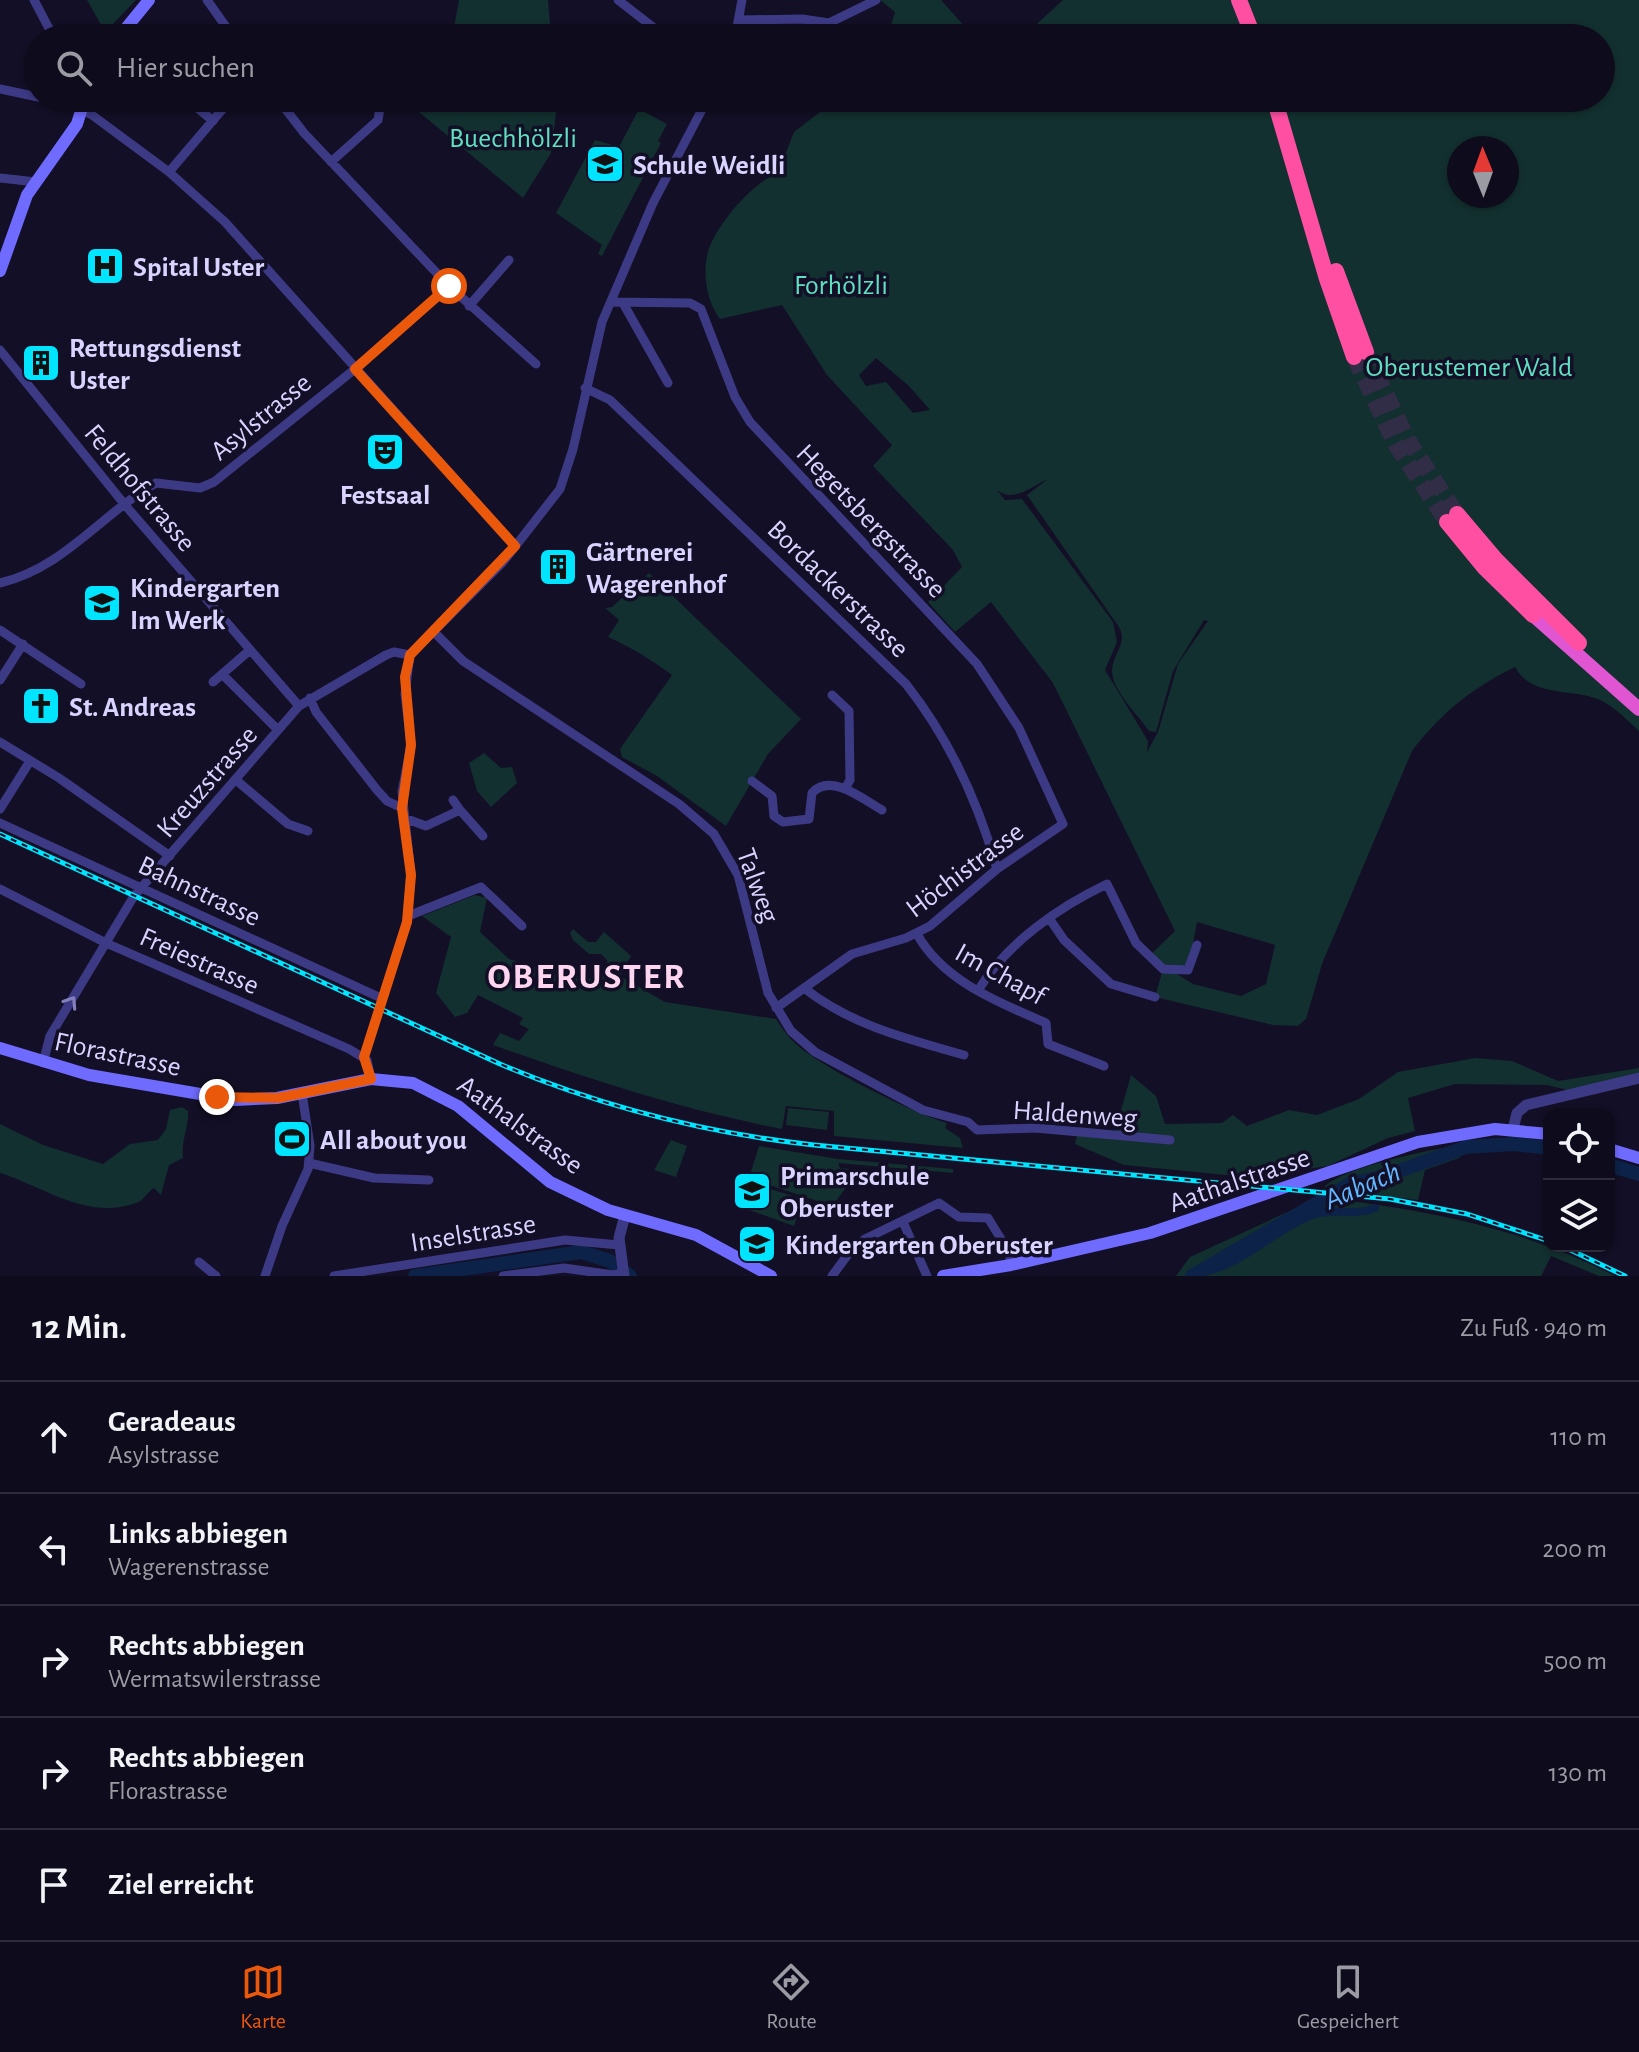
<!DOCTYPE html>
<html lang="de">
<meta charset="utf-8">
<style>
:root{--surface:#0e0b1c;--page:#171425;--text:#f1f3f6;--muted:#9b9ba3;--line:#2e2b3b;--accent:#ea580c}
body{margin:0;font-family:"Alegreya Sans",sans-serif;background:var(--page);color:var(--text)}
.controls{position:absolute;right:24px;bottom:24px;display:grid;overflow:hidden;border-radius:16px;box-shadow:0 2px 6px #0004}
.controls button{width:72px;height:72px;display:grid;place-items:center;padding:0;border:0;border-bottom:2px solid var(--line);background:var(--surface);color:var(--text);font:40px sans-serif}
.compass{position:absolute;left:1447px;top:136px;width:72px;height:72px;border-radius:50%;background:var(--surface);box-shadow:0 2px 6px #0004;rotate:359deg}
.stop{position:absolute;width:24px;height:24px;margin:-18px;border:6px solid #ea580c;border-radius:50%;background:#fff}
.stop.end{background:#ea580c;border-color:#fff;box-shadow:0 2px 8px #0008}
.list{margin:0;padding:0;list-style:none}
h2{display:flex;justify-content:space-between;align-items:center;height:104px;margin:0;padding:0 32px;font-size:34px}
h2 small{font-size:26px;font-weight:400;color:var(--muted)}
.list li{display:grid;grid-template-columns:52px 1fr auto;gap:24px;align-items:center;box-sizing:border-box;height:112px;padding:0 32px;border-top:2px solid var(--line)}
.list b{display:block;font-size:30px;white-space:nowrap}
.list p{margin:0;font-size:26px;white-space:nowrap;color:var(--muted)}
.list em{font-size:26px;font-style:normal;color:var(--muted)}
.icon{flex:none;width:44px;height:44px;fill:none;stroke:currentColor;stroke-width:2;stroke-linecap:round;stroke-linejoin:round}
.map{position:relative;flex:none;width:1639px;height:1276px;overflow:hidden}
.search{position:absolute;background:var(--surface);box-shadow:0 2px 6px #0004;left:24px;right:24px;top:24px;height:88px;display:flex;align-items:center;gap:20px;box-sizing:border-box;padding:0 28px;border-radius:44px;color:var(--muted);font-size:30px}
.sheet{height:664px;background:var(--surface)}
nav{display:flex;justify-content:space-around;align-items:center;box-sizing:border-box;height:112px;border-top:2px solid var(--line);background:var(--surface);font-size:22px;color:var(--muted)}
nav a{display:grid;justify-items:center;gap:4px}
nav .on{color:var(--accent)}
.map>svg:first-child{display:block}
.green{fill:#12302f;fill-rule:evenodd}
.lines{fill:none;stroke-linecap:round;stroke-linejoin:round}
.canal{stroke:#0c2248;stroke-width:8}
.river{stroke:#0c2248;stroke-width:14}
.motorway-tunnel{stroke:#312d47;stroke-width:16;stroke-dasharray:16 8;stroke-linecap:butt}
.minor{stroke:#3d3a85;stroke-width:9}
.tertiary{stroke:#3d3a85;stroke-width:11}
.secondary{stroke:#6f6bff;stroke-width:12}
.trunk{stroke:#e055d1;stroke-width:14}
.motorway{stroke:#ff4fa3;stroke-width:16}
.rail-casing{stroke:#00e5ff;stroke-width:5}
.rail{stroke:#130f26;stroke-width:2;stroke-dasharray:6;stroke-linecap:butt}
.oneway{stroke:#837fbc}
.route{stroke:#ea580c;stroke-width:10}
.labels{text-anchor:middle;stroke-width:7;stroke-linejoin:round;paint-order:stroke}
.park-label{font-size:28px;fill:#5fe0c0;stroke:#130f26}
.poi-label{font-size:28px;font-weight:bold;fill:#d9d4ff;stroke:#130f26;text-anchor:start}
.street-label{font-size:28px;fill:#d9d4ff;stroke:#130f26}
.water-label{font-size:30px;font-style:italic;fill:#62b6ff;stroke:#130f26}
.district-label{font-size:36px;font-weight:bold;letter-spacing:2px;fill:#ffd6f0;stroke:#130f26}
</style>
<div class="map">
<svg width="1639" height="1276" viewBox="0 0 1639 1276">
<rect width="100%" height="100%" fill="#130f26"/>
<path class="green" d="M87,0H136L105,32Z
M459,0H548L551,36L560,38H452Z
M880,0H941L975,38H894L888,35L895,12Z
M1063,0H1639V731C1627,720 1615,707 1600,700C1571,688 1532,698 1515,667C1472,688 1441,713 1412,751L1322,964L1306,1019L1298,1026L1273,1025L1155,997L1163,969L1148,957L1175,931L1053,683L991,602L955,632L928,602L962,567L953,550L873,466L892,445L827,375L782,305L720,319C707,303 702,273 708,252C715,226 753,182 778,173L794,132L838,98H1601V38H1033L1028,32ZM1459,148H1507V196H1459ZM876,358L909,386L930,410L913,413L886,382L866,386L859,375ZM1048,479L1027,495L1119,627C1128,644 1113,653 1112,670C1111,689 1138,715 1149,731L1156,732L1173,671L1204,620L1208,621L1178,664L1158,732L1147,752L1148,741L1105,670L1117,642L1113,622L1022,499L1005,500L997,490C1014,503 1030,487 1048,479ZM1197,922L1275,945L1266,984L1241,996L1193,984L1174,972L1188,970Z
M402,98H558L551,153L523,198Z
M639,109L667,124L658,141L661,143L602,256L598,254L602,245L556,213L595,140L619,147Z
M649,573L801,719L768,754L726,826L657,776L622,757L620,749L672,675C653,661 631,647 608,637L619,620L605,608L612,607Z
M484,753L501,768L512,767L517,783L491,807L477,791L469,763Z
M475,895L487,898L480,932L509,959L559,975L564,968L562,963L579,967L584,976L592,980L595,975L609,971L607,960L601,954H589L573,940L570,933L573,929L588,942H596L604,932L631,956L620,976L665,1002L776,1019C782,1028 788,1037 796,1044C824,1069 911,1112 947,1123L945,1128L960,1138L963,1148L834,1136V1111L786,1106L782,1129C683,1110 588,1079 493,1045L500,1033L519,1041L529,1029L519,1024L523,1018L478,995L467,1013L455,1017L436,993L451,937L422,916Z
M1475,1058L1512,1061L1558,1081L1639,1068V1078L1580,1093L1547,1085L1455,1084L1408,1098L1415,1131L1388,1138L1328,1166L1247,1177L1124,1165L1075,1144L1079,1127L1115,1131L1131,1075L1156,1096L1165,1124L1222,1123L1233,1115L1247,1126L1289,1110L1317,1115L1359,1099L1398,1072Z
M182,1107L188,1111C189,1127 181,1140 183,1158L169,1165L161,1195L154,1188C147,1192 145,1200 136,1203C87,1221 43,1186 0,1173V1124L43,1145L103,1164L130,1144L158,1140L166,1129L170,1110Z
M788,1108L829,1112L827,1130L786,1125Z
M1512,1139L1549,1143V1152L1519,1146L1466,1147L1459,1158L1425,1170L1418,1200L1324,1187C1350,1162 1474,1140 1512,1139Z
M671,1140L687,1146L676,1177L654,1170Z
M759,1146L838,1159L953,1169V1173L838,1163L840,1168L860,1170L832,1206L749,1178Z
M757,1185L803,1199L794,1226L749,1210Z
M1320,1197C1425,1210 1521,1227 1615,1276H1599L1551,1256L1541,1276H1176L1190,1257Z"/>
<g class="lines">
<path class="canal" d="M1199,1273C1242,1266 1273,1230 1312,1215C1332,1207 1354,1217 1375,1208"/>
<path class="river" d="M1609,1165L1639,1174
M415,1276L581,1252L610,1261L630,1276
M1192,1276L1350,1184L1385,1176L1466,1147L1514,1144L1549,1148"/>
<path class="motorway-tunnel" d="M1366,352L1408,440L1457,514
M1354,357L1395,444L1447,522"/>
<path class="minor" d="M34,0L54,38
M207,0L234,38
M618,0L667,38
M740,20L802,19L829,23L876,0
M735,38L742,0
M0,89L38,97
M44,98L71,104L92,115L169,172L225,222L515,546
M186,98L213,121
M277,98L304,133L449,286L536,364
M331,162L378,120L380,108L374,98
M169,172L232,98
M0,178L36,182
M611,302L690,303L701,309L735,397L750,422L977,664L1019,728L1063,824L997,869L930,926L906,938L852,954L776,1008
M623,303L668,383
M469,306L509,260
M0,350L125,505L299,706
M585,388L610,400L906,684C950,740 978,801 997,869
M0,583C64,568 101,514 156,483L200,488L214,482L355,369L449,286
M0,630L81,684
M433,631L463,661L679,804L714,834L738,875L768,993L791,1031L815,1052L923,1110L968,1122L977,1130L1035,1128L1170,1140
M222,674L278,730
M0,680L23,644
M213,682L250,650
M832,695L849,711L850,780L846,787
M310,698L316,712L377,790L387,801L402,808
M0,742L59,778L170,856
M236,780L288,824L308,831
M752,781L772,796L774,816L783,822L809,819L812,793C831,772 864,800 882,810
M453,800L460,810
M0,809L30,761
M404,818L426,826L460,810L483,836
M0,823L381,998
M0,889L106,943L349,1049L367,1060L371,1079
M408,916L481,887L522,926
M1049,918L1064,940L1111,984L1155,997
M917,934C943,981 998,1002 1046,1023L1048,1044L1104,1066
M804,988C851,1025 907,1039 964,1055
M979,989C1008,942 1059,907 1107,884L1136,943L1163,969L1188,970L1197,945
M364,1057L407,922L411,875L402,792L411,745L405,694L410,655L503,562L560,489L573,449L602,322L653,203L708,98
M43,1063L50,1036L134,896L299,706L386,655L394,652L410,655
M309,1163L374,1178L429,1180
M903,1222L927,1276
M199,1262L216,1276
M265,1276L282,1226L308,1169L310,1146L302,1093
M334,1276L565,1240L619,1245
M503,1276L564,1268L613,1275L623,1273
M832,1276L849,1253L865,1239L939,1203L959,1217L988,1218L1009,1252L1011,1265"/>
<path class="tertiary" d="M1513,1129L1517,1113L1526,1105L1639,1078
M624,1276L619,1238L625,1215"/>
<path class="secondary" d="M118,38L149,0
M0,271L27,195L77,124L85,98
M0,1048L89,1075L235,1100L277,1098L371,1079L413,1083L458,1106L550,1182L608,1210L696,1235L771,1276
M1609,1149L1639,1158
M943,1276L1011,1265L1150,1233L1418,1142L1495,1129L1549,1134"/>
<path class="trunk" d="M1533,615L1639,709"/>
<path class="motorway" d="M1239,0L1254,38
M1274,98L1327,279L1354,357
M1336,271L1366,352
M1457,514L1496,560L1579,643
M1447,522L1484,567L1533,615"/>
<g class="rail-casing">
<path id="rail" d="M0,834L500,1064C602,1107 705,1133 814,1145L1390,1199L1467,1214L1549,1241
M1562,1246L1625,1276"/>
</g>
<use href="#rail" class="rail"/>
</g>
<defs><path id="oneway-chevron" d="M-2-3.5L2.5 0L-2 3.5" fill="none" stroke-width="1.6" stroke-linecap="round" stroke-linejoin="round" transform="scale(2)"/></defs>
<use class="oneway" href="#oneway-chevron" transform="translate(71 1002) rotate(-57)"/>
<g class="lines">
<path class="route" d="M217,1097L278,1098L371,1079L364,1057L407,922L411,875L402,808L411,745L405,677L410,655L515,546L355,369L449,286"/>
</g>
<defs>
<g id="school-square" transform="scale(2)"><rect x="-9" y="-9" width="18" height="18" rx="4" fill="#00e5ff" stroke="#130f26"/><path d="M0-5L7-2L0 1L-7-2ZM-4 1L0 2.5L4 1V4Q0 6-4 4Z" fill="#111"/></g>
<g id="hospital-square" transform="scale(2)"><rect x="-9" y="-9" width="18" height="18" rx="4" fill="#00e5ff" stroke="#130f26"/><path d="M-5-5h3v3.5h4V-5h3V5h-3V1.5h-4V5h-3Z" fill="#111"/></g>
<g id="building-square" transform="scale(2)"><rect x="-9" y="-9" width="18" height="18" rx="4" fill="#00e5ff" stroke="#130f26"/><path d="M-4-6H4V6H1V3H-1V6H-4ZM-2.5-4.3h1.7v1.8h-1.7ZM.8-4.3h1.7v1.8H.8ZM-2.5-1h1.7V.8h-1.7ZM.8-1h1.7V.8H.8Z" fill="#111"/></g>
<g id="theatre-square" transform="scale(2)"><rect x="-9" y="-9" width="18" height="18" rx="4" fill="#00e5ff" stroke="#130f26"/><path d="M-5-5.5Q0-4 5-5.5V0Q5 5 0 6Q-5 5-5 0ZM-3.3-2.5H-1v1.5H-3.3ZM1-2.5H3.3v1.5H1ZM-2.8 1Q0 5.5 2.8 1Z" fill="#111"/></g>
<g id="church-square" transform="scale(2)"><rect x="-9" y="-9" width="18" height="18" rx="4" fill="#00e5ff" stroke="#130f26"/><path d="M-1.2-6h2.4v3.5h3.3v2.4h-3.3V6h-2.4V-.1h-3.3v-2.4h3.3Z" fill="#111"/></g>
<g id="stadium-square" transform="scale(2)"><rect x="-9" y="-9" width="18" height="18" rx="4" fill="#00e5ff" stroke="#130f26"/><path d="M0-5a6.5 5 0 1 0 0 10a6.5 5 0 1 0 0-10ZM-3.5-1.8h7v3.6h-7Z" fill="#111"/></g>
</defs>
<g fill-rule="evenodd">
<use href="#school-square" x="605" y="164"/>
<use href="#hospital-square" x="105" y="266"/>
<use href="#building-square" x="41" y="363"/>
<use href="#theatre-square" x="385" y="452"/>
<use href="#building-square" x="558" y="567"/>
<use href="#school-square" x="102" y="603"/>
<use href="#church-square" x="41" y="706"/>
<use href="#stadium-square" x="292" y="1139"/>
<use href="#school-square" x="752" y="1191"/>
<use href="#school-square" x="757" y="1244"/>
</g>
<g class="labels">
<g class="park-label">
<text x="513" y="147">Buechhölzli</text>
<text x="841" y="294">Forhölzli</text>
<text x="1469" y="376">Oberustemer Wald</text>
</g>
<g class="poi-label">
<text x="633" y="174">Schule Weidli</text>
<text x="133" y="276">Spital Uster</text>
<text x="69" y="357">Rettungsdienst<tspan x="69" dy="32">Uster</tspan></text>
<text x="385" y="504" text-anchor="middle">Festsaal</text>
<text x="586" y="561">Gärtnerei<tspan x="586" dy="32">Wagerenhof</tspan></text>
<text x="130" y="597">Kindergarten<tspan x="130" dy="32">Im Werk</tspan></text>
<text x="69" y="716">St. Andreas</text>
<text x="320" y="1149">All about you</text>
<text x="780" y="1185">Primarschule<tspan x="780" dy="32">Oberuster</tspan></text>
<text x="785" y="1254">Kindergarten Oberuster</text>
</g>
<g class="street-label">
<text transform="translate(260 416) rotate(-39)" y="10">Asylstrasse</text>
<text transform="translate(141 487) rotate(50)" y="10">Feldhofstrasse</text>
<text transform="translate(872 520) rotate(46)" y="10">Hegetsbergstrasse</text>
<text transform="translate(839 588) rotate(44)" y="10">Bordackerstrasse</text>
<text transform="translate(206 781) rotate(-49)" y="10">Kreuzstrasse</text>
<text transform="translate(964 869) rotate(-37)" y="10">Höchistrasse</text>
<text transform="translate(759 885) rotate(70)" y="10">Talweg</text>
<text transform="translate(200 890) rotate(25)" y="10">Bahnstrasse</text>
<text transform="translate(200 960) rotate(24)" y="10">Freiestrasse</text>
<text transform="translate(1001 973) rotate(29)" y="10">Im Chapf</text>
<text transform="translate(118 1053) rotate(12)" y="10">Florastrasse</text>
<text transform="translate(1075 1113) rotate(4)" y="10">Haldenweg</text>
<text transform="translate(521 1124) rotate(36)" y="10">Aathalstrasse</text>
<text transform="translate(1239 1179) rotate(-19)" y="10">Aathalstrasse</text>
<text transform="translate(473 1232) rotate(-9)" y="10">Inselstrasse</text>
</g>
<g class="water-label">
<text transform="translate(1362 1185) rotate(-23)" y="10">Aabach</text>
</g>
<g class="district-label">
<text x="587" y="988">OBERUSTER</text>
</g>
</g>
</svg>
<div class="controls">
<button><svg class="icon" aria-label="locate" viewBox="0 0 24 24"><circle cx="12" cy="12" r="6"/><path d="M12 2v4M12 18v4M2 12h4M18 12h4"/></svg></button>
<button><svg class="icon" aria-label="layers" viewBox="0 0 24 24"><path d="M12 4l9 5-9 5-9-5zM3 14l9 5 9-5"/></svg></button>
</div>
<svg class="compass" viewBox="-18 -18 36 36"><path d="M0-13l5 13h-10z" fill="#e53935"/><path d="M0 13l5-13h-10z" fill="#9b9ba3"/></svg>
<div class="stop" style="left:449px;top:286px"></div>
<div class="stop end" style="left:217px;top:1097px"></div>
<div class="search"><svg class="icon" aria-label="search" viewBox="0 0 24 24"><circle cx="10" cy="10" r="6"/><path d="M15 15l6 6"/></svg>Hier suchen</div>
</div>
<section class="sheet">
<h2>12 Min.<small>Zu Fuß · 940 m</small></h2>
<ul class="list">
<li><svg class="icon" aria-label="ahead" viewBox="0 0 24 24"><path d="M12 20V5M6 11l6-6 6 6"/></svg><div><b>Geradeaus</b><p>Asylstrasse</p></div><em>110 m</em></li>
<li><svg class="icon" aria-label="left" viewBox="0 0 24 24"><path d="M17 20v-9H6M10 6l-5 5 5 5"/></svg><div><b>Links abbiegen</b><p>Wagerenstrasse</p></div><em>200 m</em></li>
<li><svg class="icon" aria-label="right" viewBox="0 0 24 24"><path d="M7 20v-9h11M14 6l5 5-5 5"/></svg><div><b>Rechts abbiegen</b><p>Wermatswilerstrasse</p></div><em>500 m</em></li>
<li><svg class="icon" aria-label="right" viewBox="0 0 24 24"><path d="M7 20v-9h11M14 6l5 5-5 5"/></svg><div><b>Rechts abbiegen</b><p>Florastrasse</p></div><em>130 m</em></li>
<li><svg class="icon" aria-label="arrive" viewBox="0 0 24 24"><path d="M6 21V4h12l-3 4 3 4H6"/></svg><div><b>Ziel erreicht</b></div></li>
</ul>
</section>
<nav>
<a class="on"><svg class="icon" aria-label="map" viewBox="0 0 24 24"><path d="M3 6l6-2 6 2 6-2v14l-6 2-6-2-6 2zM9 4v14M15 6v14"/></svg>Karte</a>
<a><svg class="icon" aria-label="directions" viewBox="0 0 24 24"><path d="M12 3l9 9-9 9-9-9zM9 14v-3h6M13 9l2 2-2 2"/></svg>Route</a>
<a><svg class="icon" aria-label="saved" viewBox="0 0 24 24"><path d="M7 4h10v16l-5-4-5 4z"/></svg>Gespeichert</a>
</nav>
